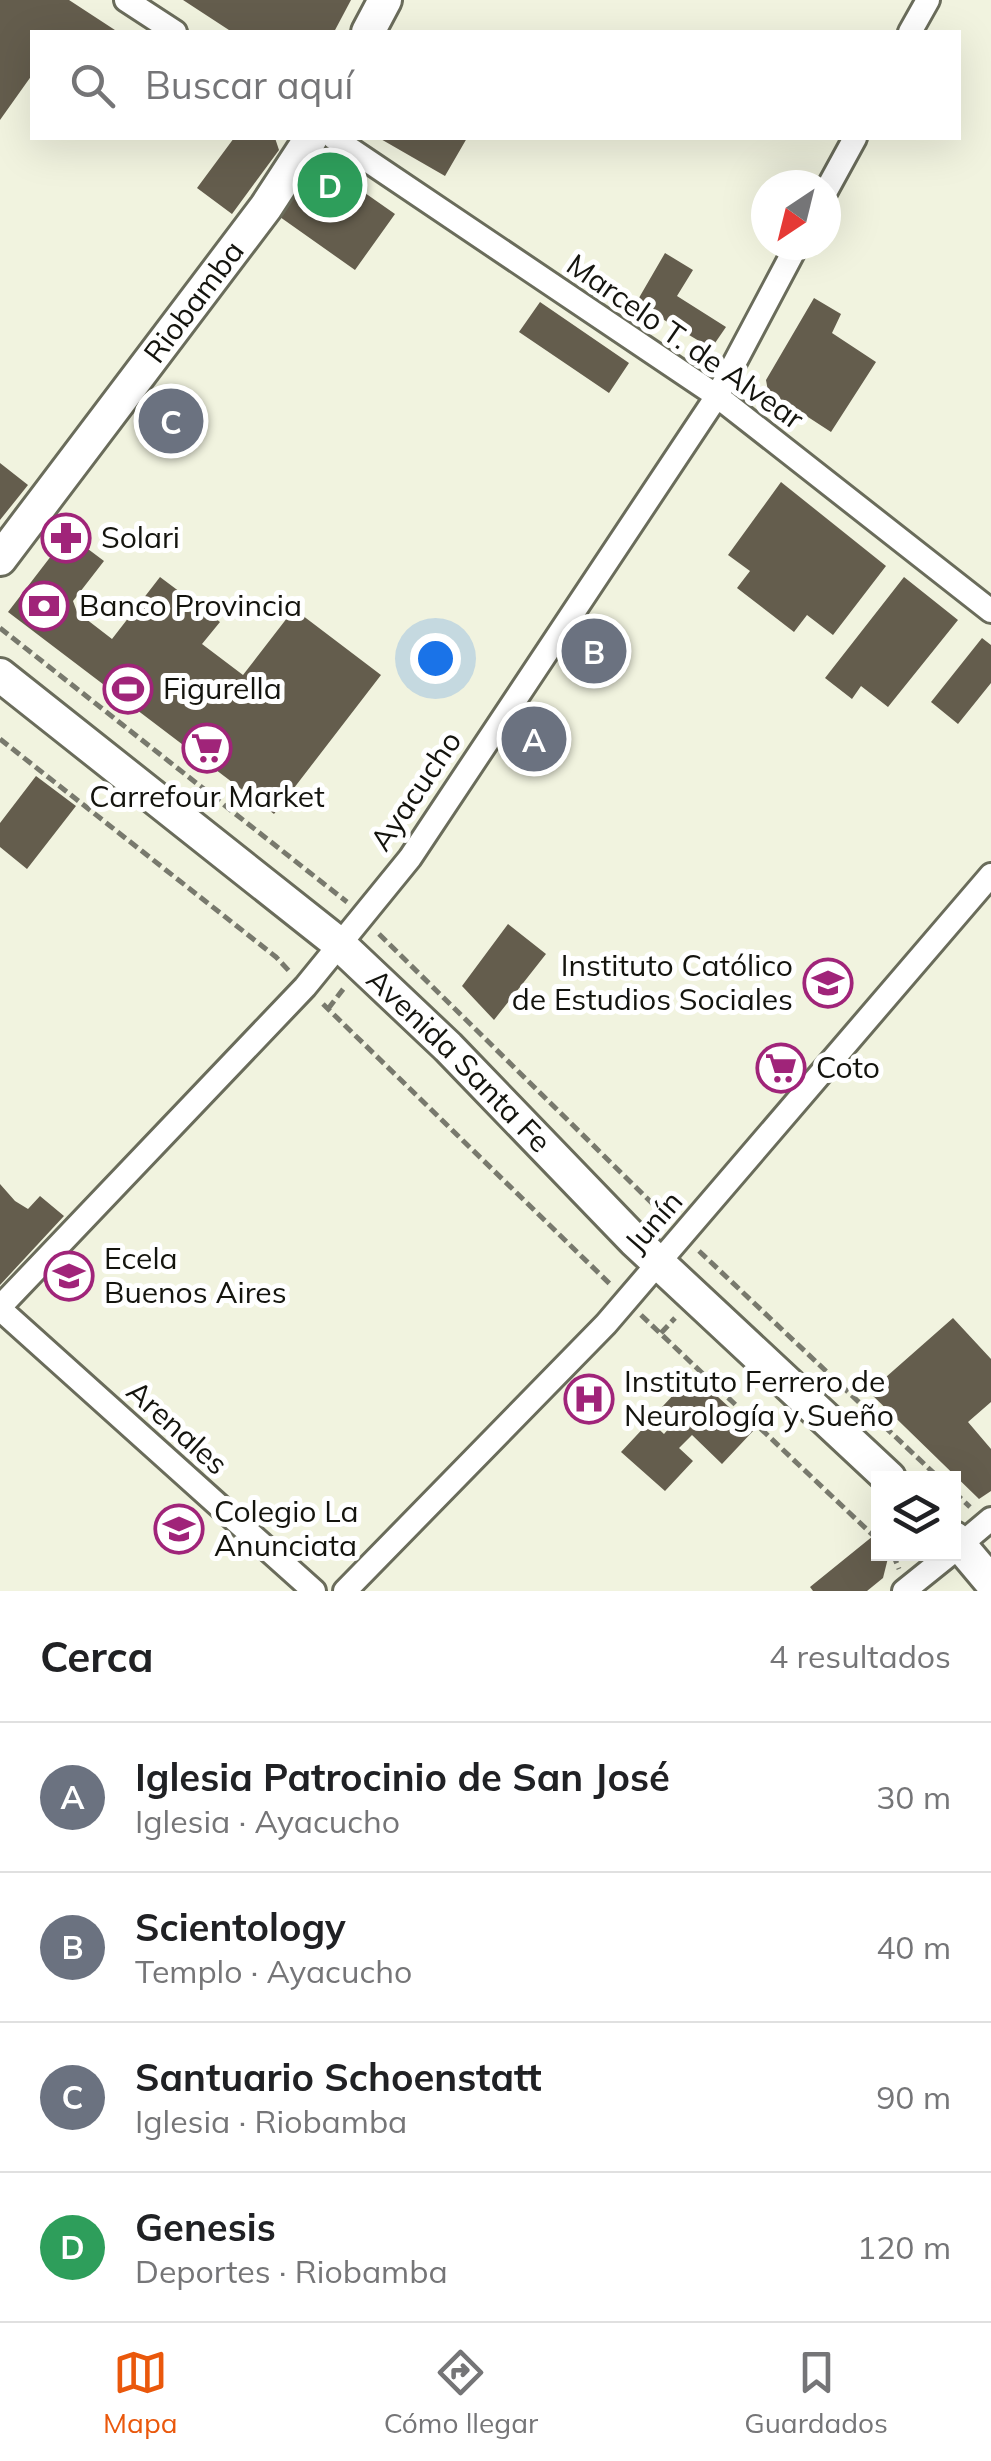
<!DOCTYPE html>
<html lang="es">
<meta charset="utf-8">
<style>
:root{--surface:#fff;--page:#f2f2f2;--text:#202124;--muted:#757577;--line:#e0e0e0;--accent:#ea580c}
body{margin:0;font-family:Mulish,sans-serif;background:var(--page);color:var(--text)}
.controls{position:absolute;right:30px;bottom:30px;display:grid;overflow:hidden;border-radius:0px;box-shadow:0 10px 40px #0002}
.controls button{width:90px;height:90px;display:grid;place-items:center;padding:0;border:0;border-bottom:2px solid var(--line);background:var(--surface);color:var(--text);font:50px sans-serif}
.compass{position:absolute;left:751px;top:170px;width:90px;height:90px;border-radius:50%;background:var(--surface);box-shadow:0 10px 40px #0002;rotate:215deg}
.you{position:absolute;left:435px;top:658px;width:35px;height:35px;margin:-25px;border:8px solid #fff;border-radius:50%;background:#1a73e8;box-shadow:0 0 0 15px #1a73e833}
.badge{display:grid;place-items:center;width:65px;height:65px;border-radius:50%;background:var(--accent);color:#fff;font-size:32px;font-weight:700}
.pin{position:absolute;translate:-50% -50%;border:5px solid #fff;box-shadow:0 2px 10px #0006}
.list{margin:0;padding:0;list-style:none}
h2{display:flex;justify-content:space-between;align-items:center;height:130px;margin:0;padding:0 40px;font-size:42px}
h2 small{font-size:32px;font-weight:400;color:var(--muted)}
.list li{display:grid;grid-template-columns:65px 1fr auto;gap:30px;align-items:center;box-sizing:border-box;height:150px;padding:0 40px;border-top:2px solid var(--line)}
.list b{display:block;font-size:38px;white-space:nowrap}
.list p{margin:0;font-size:32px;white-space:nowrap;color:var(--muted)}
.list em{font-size:32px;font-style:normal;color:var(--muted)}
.icon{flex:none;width:55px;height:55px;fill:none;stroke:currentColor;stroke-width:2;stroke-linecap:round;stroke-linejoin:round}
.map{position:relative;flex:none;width:991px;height:1591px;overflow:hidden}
.search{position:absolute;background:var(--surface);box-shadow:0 10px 40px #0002;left:30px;right:30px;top:30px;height:110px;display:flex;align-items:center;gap:25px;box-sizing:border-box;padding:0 35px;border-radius:0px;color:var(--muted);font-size:38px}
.sheet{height:730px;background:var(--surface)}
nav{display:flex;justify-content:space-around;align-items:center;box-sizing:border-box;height:140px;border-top:2px solid var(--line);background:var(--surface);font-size:28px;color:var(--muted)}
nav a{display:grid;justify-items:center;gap:5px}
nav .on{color:var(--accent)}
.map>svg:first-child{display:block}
.building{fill:#645d4d}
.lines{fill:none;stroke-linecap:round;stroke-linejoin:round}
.street-casing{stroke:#6a6c5b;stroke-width:28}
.secondary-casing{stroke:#6a6c5b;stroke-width:38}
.path{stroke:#78796d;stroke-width:5;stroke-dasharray:10 5;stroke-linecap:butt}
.street{stroke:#fff;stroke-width:22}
.secondary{stroke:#fff;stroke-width:32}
.labels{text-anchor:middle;stroke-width:10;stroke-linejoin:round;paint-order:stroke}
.street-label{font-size:30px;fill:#14140e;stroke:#fff}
.poi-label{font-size:30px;fill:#14140e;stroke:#fff;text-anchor:start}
</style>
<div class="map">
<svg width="991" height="1591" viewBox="0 0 991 1591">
<rect width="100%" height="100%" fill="#f1f3df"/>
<path class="building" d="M0,0H69L118,32H32V75L0,120Z
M183,0H351L334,32H232Z
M234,138H275L279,150L232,214L197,188Z
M379,138H467L445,176Z
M335,172L395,214L355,270L280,217L309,175Z
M665,253L693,270L677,296L726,327L715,343L704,344L636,303Z
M814,298L841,314L832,333L876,362L831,432L768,391L766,380Z
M540,302L629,363L609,393L519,332Z
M0,463L28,485L0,520Z
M781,482L886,566L833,635L807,615L794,632L737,588L750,571L728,555Z
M68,534L104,561L73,601L77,612L112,639L160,577L220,622L202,644L243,675L294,609L381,675L274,814L8,612Z
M904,577L958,620L888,707L861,686L852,699L825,678Z
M982,638L991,645V683L958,724L931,702Z
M36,776L76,806L27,869L0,847V823Z
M508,924L546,954L494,1020L462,986Z
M0,1184L15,1201L28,1209L40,1196L64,1216L0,1285Z
M953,1318L991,1359V1402L968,1422L991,1449V1491L979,1499L869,1392Z
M693,1374L754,1430L722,1464L692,1435L679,1448L693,1461L665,1491L621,1452L650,1421L664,1434L676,1420L662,1407Z
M873,1536L878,1542V1554H889L883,1578L867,1591H813L810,1587Z"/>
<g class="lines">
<g class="street-casing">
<path id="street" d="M126,0L175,32
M910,32L928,0
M334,138L717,396L991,611
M826,191L855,138
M0,1307L305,987L410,858L717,396L797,245
M0,1309L314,1591
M954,1550L991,1519
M345,1591L606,1324L991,875
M904,1591L950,1554"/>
</g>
<g class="secondary-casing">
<g id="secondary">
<path d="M368,32L385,0"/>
<path id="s1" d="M0,559L266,207L311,138"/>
<path id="s2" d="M0,675L338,943L448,1047L634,1240L889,1478"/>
<path d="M954,1538L991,1582"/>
</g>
</g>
<path class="path" d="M0,628L347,902
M0,739L276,957L290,972
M379,934L667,1218
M323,1004L612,1286
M328,1009L344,988
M699,1251L939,1478
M641,1315L878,1540
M661,1333L675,1318
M954,1492L970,1507
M893,1554L899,1569"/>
<use href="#street" class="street"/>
<use href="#secondary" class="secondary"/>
</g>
<defs>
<g id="pharmacy-ring" transform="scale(2.5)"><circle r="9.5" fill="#fff" stroke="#a02479" stroke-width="1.5"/><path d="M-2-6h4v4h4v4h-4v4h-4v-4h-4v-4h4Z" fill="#a02479"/></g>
<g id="bank-ring" transform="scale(2.5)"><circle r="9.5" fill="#fff" stroke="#a02479" stroke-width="1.5"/><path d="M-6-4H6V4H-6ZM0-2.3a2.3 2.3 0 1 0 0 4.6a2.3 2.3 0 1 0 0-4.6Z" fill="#a02479"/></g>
<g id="stadium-ring" transform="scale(2.5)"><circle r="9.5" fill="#fff" stroke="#a02479" stroke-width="1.5"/><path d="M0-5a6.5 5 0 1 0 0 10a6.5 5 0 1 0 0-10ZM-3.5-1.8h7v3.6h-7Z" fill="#a02479"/></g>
<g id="supermarket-ring" transform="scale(2.5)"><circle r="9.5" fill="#fff" stroke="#a02479" stroke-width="1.5"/><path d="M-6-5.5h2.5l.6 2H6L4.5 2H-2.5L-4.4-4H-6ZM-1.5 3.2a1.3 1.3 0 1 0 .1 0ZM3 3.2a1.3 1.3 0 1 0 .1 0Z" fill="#a02479"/></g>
<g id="university-ring" transform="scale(2.5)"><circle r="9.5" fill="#fff" stroke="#a02479" stroke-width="1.5"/><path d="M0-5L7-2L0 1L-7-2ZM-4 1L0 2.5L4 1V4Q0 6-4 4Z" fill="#a02479"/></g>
<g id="hospital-ring" transform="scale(2.5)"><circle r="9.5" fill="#fff" stroke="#a02479" stroke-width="1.5"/><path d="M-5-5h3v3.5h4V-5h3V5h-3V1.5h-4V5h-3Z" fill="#a02479"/></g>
<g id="school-ring" transform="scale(2.5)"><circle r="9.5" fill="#fff" stroke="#a02479" stroke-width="1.5"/><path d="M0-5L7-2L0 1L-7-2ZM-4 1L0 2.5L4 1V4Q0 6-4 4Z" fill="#a02479"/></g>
</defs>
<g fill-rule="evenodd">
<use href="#pharmacy-ring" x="66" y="538"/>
<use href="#bank-ring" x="44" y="606"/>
<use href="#stadium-ring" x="128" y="689"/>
<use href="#supermarket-ring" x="207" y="748"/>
<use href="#university-ring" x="828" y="983"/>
<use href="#supermarket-ring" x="781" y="1068"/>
<use href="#university-ring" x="69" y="1276"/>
<use href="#hospital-ring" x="589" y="1399"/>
<use href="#school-ring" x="179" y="1529"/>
</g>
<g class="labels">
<g class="street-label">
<text dy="10" stroke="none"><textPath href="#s1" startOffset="322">Riobamba</textPath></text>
<text transform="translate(685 342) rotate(35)" y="10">Marcelo T. de Alvear</text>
<text transform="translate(416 791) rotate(-56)" y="10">Ayacucho</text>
<text dy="10" stroke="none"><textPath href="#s2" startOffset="600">Avenida Santa Fe</textPath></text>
<text transform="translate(654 1222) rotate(-49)" y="10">Junín</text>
<text transform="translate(177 1428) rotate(42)" y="10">Arenales</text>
</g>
<g class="poi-label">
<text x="101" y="548">Solari</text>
<text x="79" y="616">Banco Provincia</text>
<text x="163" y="699">Figurella</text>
<text x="207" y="807" text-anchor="middle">Carrefour Market</text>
<text x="793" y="976" text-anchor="end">Instituto Católico<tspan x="793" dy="34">de Estudios Sociales</tspan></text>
<text x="816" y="1078">Coto</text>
<text x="104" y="1269">Ecela<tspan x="104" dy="34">Buenos Aires</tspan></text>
<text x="624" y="1392">Instituto Ferrero de<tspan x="624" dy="34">Neurología y Sueño</tspan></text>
<text x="214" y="1522">Colegio La<tspan x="214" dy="34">Anunciata</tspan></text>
</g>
</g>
</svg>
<div class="controls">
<button><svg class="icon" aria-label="layers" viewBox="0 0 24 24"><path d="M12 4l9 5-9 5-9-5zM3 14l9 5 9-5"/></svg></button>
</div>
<svg class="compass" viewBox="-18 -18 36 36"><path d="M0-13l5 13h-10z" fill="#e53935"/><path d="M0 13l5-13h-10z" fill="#757577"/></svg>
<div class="you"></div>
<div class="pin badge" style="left:534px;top:739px;background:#6b7280">A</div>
<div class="pin badge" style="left:594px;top:651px;background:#6b7280">B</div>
<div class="pin badge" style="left:171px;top:421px;background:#6b7280">C</div>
<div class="pin badge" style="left:330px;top:185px;background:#2e9e5b">D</div>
<div class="search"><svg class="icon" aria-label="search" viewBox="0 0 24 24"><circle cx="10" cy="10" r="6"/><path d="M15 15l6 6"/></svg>Buscar aquí</div>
</div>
<section class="sheet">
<h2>Cerca<small>4 resultados</small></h2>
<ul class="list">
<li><span class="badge" style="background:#6b7280">A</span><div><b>Iglesia Patrocinio de San José</b><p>Iglesia · Ayacucho</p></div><em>30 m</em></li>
<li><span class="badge" style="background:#6b7280">B</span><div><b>Scientology</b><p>Templo · Ayacucho</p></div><em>40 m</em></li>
<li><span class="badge" style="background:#6b7280">C</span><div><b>Santuario Schoenstatt</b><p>Iglesia · Riobamba</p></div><em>90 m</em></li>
<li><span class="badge" style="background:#2e9e5b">D</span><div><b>Genesis</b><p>Deportes · Riobamba</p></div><em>120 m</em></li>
</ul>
</section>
<nav>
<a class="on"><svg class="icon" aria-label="map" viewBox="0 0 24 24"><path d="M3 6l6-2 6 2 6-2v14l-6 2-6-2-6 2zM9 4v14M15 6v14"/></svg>Mapa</a>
<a><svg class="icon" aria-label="directions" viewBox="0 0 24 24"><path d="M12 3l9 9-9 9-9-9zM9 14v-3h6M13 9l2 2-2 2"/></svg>Cómo llegar</a>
<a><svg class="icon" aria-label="saved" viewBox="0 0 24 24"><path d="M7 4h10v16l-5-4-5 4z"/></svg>Guardados</a>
</nav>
